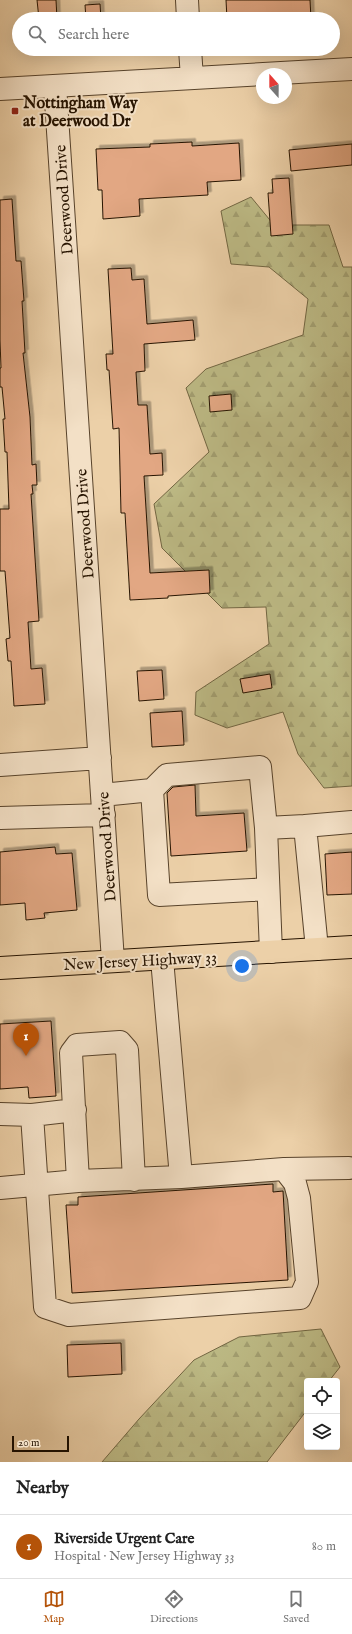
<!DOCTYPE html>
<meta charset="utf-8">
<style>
:root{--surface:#fff;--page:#f6f6f6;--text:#222;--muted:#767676;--line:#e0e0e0;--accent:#b45309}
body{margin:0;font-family:"IM FELL English",serif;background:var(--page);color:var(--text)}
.controls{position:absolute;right:12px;bottom:12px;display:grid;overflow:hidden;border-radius:4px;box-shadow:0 4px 16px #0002}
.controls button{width:36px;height:36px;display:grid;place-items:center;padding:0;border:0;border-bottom:1px solid var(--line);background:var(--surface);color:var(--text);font:20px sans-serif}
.compass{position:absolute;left:256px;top:68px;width:36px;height:36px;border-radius:50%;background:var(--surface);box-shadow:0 4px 16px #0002;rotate:339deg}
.scale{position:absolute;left:12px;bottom:10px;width:57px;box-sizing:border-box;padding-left:4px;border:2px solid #271401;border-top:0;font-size:11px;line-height:14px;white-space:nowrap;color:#271401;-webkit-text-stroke:3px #f3e0c6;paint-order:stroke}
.you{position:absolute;left:242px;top:966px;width:14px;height:14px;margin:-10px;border:3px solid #fff;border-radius:50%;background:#1a73e8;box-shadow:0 0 0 6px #1a73e833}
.badge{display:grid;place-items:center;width:26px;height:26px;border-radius:50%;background:var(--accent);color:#fff;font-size:13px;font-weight:700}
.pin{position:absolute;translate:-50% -33px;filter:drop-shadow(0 1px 2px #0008)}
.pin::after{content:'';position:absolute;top:21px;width:14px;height:12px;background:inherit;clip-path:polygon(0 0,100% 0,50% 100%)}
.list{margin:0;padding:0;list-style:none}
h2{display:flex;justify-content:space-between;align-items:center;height:52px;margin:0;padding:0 16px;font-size:17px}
h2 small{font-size:13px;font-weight:400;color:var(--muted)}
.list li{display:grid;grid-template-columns:26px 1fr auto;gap:12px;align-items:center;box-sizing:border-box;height:64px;padding:0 16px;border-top:1px solid var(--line)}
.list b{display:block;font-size:15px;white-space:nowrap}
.list p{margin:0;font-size:13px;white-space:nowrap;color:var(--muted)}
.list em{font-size:13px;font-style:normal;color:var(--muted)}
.icon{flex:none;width:22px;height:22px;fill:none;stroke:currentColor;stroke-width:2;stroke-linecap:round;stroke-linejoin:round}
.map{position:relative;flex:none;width:352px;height:1462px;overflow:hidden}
.search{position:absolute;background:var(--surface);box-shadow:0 4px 16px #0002;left:12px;right:12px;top:12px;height:44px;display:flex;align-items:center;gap:10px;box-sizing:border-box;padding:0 14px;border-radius:22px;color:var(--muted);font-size:15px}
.sheet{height:116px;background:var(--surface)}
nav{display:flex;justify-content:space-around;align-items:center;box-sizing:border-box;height:56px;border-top:1px solid var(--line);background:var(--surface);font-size:11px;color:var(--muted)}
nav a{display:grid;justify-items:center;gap:2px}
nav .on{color:var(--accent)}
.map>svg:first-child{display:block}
.forest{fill:url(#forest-firs);stroke:#726642}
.building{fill:#e2a783;stroke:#271401;filter:url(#shadow)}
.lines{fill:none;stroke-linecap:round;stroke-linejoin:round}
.minor-casing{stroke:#58432b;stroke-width:24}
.major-casing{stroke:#271401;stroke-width:24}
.minor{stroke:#f3e0c6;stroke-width:22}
.major{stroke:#ecd0a8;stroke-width:22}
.poi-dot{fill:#8f2418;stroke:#f3e0c6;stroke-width:1.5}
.labels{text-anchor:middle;stroke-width:4;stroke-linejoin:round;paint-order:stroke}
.poi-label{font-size:16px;font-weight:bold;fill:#271401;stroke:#f3e0c6;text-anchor:start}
.street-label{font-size:16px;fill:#271401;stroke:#f3e0c6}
</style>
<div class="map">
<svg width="352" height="1462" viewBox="0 0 352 1462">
<defs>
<pattern id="forest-firs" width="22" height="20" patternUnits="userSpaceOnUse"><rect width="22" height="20" fill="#bcb984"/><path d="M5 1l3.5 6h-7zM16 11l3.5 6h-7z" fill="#a29e70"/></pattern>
<filter id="shadow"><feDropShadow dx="3.5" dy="-3.5" stdDeviation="0" flood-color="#0004"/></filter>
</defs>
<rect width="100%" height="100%" fill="#ecd0a8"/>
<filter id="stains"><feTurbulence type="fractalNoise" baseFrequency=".005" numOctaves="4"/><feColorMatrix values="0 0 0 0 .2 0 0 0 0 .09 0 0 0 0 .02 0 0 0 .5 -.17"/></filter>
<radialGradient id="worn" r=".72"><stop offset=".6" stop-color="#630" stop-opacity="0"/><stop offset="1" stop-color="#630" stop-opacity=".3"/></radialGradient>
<path class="forest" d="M251,197L274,225H329L343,267H352V786L324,788L298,754L283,712L227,728L195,715L196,692L269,644L266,607L222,608L162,548L154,504L209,452L186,388L206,369L303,335L308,299L269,267L231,264L221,211Z
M321,1329L340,1367L329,1381H307V1410L267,1462H102L139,1419L194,1360L239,1337Z"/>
<path class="building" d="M37,0H56L57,19H39Z
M226,0H310L311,19H227Z
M100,4L101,19H86L85,5Z
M192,142V146L239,143L241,180L207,182L208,195L139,199L140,216L103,219L102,190H98L96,149L150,147V144Z
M352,144V165L291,171L289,150Z
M289,178L293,234L271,236L268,193H273L272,179Z
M12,199L16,261H21L24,301H22L25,353H23L30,417L32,465L36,464L37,485H32L33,494H31L39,621L28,622L31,669L42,668L45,704L14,706L11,661H8L6,639L10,638L5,571H0V509H9L7,452H5L3,419H5L2,387H0V368H1L0,340V200Z
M131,268L132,280L144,279L147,324L193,320L195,340L144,344L145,371L136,372L138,405H147L150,454L162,453L163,475L144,476L150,573L209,570L210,593L168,596V598L130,600L125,513H121L119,428L113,429L109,370H107L106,354H113L108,269Z
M231,394L232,410L210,412L209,396Z
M162,670L164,699L139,701L137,671Z
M270,674L272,688L243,693L240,679Z
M182,711L184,745L152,747L150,713Z
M195,785L196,816L244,813L247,851L171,856L167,793L173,787Z
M55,847L56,854L72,853L77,910L44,913L45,918L26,920L25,903L0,905V852Z
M352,852V894L327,895L325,854Z
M51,1021L56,1096L29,1098L28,1087L0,1089V1024Z
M273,1184V1192L283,1191L288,1280L72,1293L66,1205H78V1197Z
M121,1343L122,1374L68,1377L67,1345Z"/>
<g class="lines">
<g class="minor-casing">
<path id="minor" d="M187,0L188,19
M190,49L192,78
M55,86L113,961
M0,89L352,69
M0,765L100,758
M152,790L167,775L260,767L266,828
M102,795L152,790L159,895L268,889
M0,818L104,815
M305,826L317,949
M271,952L266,828L305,826L352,822
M0,1114L32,1115L45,1307L69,1315L300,1298L307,1282L299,1198L295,1183L284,1169
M32,1115L75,1110
M181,1177L284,1169L349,1168
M78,1181L71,1053L77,1045L120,1042L127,1050L134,1180
M0,1188L78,1181L181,1177L162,959"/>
</g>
<g class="major-casing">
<path id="major" d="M0,968L352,947"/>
</g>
<use href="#minor" class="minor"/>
<use href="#major" class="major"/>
</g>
<rect class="poi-dot" x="11" y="107" width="8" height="8" rx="2"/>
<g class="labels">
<g class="poi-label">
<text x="23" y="108">Nottingham Way<tspan x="23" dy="18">at Deerwood Dr</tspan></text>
</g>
<g class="street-label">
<text transform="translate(63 200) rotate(-94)" y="6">Deerwood Drive</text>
<text transform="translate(84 524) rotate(-94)" y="6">Deerwood Drive</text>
<text transform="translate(106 847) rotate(-94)" y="6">Deerwood Drive</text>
<text transform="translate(140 960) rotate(-3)" y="6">New Jersey Highway 33</text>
</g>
</g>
<rect width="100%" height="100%" filter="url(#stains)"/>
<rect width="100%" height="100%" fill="url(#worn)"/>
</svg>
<div class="controls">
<button><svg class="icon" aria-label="locate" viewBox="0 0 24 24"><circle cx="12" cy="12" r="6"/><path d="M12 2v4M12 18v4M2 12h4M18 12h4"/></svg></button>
<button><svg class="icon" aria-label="layers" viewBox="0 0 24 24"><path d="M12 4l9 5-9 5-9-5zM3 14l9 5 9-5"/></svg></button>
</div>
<svg class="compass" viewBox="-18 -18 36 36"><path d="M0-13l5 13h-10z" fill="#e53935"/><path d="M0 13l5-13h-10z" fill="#767676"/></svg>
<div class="scale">20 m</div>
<div class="you"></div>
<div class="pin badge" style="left:26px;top:1056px">1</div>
<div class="search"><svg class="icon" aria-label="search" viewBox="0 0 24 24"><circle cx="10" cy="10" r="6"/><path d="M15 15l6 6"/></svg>Search here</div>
</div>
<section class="sheet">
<h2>Nearby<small></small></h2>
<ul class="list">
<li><span class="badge">1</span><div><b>Riverside Urgent Care</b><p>Hospital · New Jersey Highway 33</p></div><em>80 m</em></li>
</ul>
</section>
<nav>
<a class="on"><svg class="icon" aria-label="map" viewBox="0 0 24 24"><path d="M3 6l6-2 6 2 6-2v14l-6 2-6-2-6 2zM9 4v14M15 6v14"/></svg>Map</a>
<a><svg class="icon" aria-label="directions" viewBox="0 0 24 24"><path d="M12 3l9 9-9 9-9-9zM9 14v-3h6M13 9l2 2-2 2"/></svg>Directions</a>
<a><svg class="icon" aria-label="saved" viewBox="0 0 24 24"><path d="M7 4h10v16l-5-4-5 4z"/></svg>Saved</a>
</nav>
